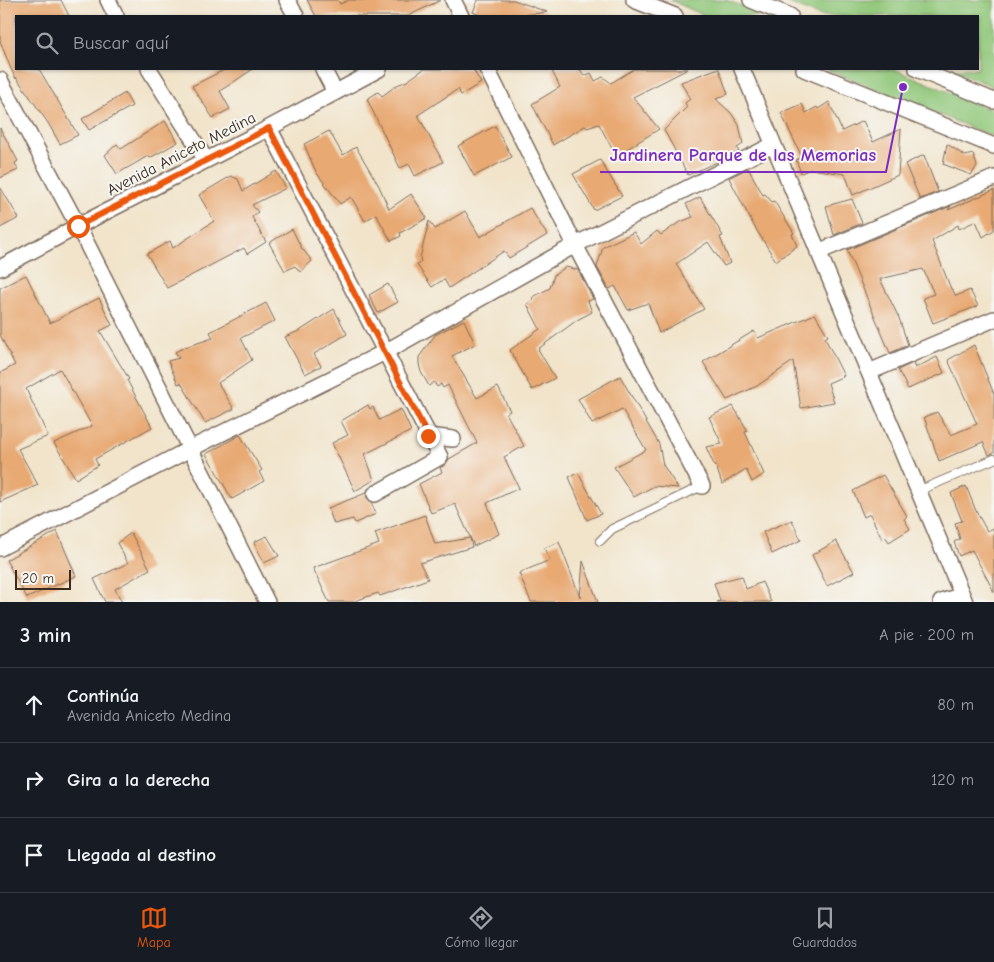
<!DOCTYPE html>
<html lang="es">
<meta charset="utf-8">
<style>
:root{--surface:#171b24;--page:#20242c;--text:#f1f3f6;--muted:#9ea1a6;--line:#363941;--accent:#ea580c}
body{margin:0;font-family:"Comic Neue",sans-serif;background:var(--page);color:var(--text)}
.scale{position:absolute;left:15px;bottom:12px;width:56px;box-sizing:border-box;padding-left:5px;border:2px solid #3b2a1e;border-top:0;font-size:14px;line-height:18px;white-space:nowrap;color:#3b2a1e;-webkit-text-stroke:4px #f6f6f2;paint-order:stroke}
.stop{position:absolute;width:15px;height:15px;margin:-11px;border:4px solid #ea580c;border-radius:50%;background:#fff}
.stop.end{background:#ea580c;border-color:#fff;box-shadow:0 1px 5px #0008}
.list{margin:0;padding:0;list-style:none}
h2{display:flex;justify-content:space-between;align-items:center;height:65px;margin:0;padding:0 20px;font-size:21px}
h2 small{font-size:16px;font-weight:400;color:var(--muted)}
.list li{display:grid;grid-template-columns:32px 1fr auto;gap:15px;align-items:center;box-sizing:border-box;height:75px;padding:0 20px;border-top:1px solid var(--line)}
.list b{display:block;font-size:19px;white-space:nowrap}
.list p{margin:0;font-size:16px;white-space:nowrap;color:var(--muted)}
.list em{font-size:16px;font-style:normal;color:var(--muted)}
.icon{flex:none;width:28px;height:28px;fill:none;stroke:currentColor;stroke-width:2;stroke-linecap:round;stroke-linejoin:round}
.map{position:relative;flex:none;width:994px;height:602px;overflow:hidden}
.search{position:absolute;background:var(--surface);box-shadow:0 1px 4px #0004;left:15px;right:15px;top:15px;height:55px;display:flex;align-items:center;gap:12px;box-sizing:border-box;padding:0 18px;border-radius:0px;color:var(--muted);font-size:19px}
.sheet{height:290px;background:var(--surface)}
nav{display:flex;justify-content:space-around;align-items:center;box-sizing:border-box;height:70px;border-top:1px solid var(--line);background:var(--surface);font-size:14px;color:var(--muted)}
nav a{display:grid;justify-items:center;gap:2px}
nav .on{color:var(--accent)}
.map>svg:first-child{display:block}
.green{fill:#91c77a;stroke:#66784c}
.building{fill:#e8a972}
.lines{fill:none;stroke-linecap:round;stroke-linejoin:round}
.lane-casing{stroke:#7b6b5b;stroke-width:10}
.street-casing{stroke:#7b6b5b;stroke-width:18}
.lane{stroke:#fff;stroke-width:8}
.street{stroke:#fff;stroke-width:15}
.route{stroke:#ea580c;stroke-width:6}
.labels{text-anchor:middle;stroke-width:4;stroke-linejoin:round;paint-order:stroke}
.street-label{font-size:16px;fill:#3b2a1e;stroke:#f6f6f2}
.leader{fill:none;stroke:#7b2cbf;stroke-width:2}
.callout-dot{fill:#7b2cbf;stroke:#f6f6f2;stroke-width:2}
.callout-label{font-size:18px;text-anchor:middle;font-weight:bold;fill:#7b2cbf;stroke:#f6f6f2;stroke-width:4;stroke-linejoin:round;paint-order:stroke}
</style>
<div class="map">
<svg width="994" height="602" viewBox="0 0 994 602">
<rect width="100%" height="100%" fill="#f6f6f2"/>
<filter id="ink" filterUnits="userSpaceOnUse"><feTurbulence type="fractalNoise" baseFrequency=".02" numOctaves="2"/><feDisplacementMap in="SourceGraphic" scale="10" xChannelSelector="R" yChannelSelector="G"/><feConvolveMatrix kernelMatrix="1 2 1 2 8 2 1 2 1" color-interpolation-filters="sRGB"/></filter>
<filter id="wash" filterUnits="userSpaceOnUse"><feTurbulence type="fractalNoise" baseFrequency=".0096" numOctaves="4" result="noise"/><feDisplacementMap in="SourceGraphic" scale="20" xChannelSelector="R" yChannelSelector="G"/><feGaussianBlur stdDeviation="1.12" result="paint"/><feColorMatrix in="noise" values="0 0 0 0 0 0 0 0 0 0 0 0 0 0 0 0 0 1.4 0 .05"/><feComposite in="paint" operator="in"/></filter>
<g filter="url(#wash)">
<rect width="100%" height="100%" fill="#f1e4cb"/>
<path class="green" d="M670,0H726L768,16H705Z
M781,0H994V87L950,69H978V16H821Z
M826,69H894L994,111V137Z"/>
<g id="blocks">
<path class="building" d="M0,0H61L69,16H16V69H39L78,135L60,144L48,123L16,77V79L11,69L0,41Z
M307,0H338L340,4L349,0H441L408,16H316Z
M478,0H514L547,12L516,16H481L473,12Z
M226,69H253L220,91L230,109L213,118L192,86Z
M424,69H473L481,83L461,95L458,89L418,115L443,162L415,176L409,164L400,168L367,99L378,92L382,96L397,85L407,81Z
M551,69H580L584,76L591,73L595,81L603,77L611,83L634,69H688L633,97L659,129L616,156L599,124L587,128L585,126L553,145L532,104L560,87Z
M716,69H719L728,94L716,99L731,113L739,125L743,144L737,148L739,152L688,175L664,130L687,107L685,103L690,99L681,82Z
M125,93L132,106L89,130L82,119Z
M829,102L842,131L863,121L873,142L901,129L898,175L853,195L845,174L811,169L801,173L796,160L802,157L781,113L802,104L806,113L817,107L818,109Z
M165,121L178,142L150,158L148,156L117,174L105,155L117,144L121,149Z
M495,126L512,157L474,176L458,146Z
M0,128L18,161L15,163L18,170L0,178Z
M329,131L343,155L356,147L379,186L389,209L411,194L427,218L400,233L401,236L391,241L376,214L365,221L351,197L340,204L316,172L304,144Z
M947,144L965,156L973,154L977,166L971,175L943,164Z
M924,155L938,192L920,199L905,164Z
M600,160L622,196L594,210L573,174Z
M748,168L763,195L765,194L772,202L774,201L794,233L792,234L797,246L776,261L754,226L729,178Z
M276,171L286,188L252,205L258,212L252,217L266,242L247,254L244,248L167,288L147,254L170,241L173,248L214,221L199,195L231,176L238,179L243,191Z
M0,187L19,218L0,228Z
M994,190V230L983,237L976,221L959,229L958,225L932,241L951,289H952L956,296L970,290L978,306L933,323L923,298L934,294L923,269L880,279L899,318L908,345L890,353L847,250L951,206L948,210Z
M700,197L723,236L720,237L730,263L724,266L708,242L676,264L704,309L659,333L648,303L628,310L615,286L609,289L597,267L603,247L634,232L641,244L657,231L661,235L678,223L693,217L686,204Z
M852,199L862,223L834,235L826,206Z
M530,208L547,235L509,258L504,251L449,288L444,279L432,287L417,265L421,262L420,258L429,221L435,229L465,211L480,237Z
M292,229L301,247L312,261L300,272L295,266L285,271L269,243Z
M566,267L578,270L593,299L588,301L592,312L577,320L538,349L555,378L532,390L510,350L540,329L527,304L534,300L533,297L550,288L554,275Z
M26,275L50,323L99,298L112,325L100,331L129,379L127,380L152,427L95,459L98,465L76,479L54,443L92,426L60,369L26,389L48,436L18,449L38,485L0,502V373L15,365L0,335V288Z
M388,284L398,302L378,313L369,295Z
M266,303L275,321L241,338L252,360L218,383L234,409L205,423L181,383L178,384L168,361L179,358L175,352L185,347L213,338L210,332Z
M334,309L347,334L314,354L321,366L305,374L285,337L301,330Z
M815,314L828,336L825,338L844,376L828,383L834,402L801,408L793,361L757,386L727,400L703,362L754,331L758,338Z
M464,320L475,344L452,356L477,398L498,387L510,411L506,413L524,446L504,457L519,488L487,503L499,534L474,546L455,504L431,513L419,484L442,472L440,468L445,465L449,459L477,443L448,385L443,388L441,384L437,387L434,382L429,386L421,372L419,364V357L435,335Z
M974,345L994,394V453L989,455L983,442L939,461L924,417L937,412L951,435L977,424L948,360Z
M937,357L944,373L908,389L898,370L913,363L915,368Z
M620,376L659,444L663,465L678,488L654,486L634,497L614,467L646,450L622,409L592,424L578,399Z
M368,405L370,409L373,407L379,420L401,409L411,431L365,454L374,480L355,491L332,443L348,435L341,421Z
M733,406L748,431L745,432L764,474L752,482L746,469L722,484L716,466L715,467L706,447L722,444L709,417Z
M240,435L262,470L259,472L264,481L232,499L206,454Z
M578,473L601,514L587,520L569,477Z
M883,475L907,516L904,519L910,529L889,542L885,536L882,539L870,514L864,517L853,491Z
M966,486L976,511L987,531L994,528V592L972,550L959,556L954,542L960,539L955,523L962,521L951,493Z
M366,493L367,498L371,502L376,514L355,523L353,519L334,524L328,508Z
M425,515L435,544L470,538L472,547L420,563L428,579L380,596L378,593L352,602H329L313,568L379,544L375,533Z
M792,520L801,540L772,554L763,532Z
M57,531L76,576L27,598L6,560Z
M131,533L150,569L115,589L122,602H105L94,579L128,563L117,543Z
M267,536L279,556L264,563L254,542Z
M836,541L854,572L827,586L812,555Z
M559,542L580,597L583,561L598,602H531L519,573L550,560L544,548Z
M742,576L746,589L762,582L771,602H717L720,601L714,583Z"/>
</g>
</g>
<g filter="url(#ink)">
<use href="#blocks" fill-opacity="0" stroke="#7b6b5b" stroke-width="1"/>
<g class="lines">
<g class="lane-casing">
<path id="lane" d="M918,491L994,459
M600,541L612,529L702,486"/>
</g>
<g class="street-casing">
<path id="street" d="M108,0L116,16
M287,0L296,16
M453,0L461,16
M634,0L675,16
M751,0L790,16
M149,69L206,160
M323,69L335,92
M487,69L575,245L702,486
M742,69L965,602
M804,69L994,146
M917,69L994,101
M0,80L78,226L267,602
M269,128L440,457L375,494
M818,252L994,178
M0,268L78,226L269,128L379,69
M869,372L994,319
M428,436L453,439
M0,548L190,449L385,352L575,245L773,145
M941,602L962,595"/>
</g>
<use href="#lane" class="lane"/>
<use href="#street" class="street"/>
</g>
</g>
<g class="lines" filter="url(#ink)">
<path class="route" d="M78,226L269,128L428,436"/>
</g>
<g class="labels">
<g class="street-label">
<text transform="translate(181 153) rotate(-27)" y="6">Avenida Aniceto Medina</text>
</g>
</g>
<path class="leader" d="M903 87L886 172H600"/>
<circle class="callout-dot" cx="903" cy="87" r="5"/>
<g class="callout-label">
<text x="743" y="161">Jardinera Parque de las Memorias</text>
</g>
</svg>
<div class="scale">20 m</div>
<div class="stop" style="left:78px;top:226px"></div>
<div class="stop end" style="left:428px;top:436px"></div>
<div class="search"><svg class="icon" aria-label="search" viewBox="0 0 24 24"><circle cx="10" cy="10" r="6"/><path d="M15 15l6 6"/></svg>Buscar aquí</div>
</div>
<section class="sheet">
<h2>3 min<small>A pie · 200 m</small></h2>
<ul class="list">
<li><svg class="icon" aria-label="ahead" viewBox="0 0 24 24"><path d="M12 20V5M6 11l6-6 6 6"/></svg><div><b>Continúa</b><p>Avenida Aniceto Medina</p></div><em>80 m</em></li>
<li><svg class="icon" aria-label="right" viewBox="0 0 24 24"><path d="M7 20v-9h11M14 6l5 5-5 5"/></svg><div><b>Gira a la derecha</b></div><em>120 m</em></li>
<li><svg class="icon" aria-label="arrive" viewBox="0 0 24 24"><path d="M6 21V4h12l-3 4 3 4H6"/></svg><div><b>Llegada al destino</b></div></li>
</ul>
</section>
<nav>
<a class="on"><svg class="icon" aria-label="map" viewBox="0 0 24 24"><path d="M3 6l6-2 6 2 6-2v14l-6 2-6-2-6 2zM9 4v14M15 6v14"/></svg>Mapa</a>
<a><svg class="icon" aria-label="directions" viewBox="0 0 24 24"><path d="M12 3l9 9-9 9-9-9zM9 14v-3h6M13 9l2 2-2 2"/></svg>Cómo llegar</a>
<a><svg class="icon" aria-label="saved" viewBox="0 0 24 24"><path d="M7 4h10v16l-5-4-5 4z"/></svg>Guardados</a>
</nav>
